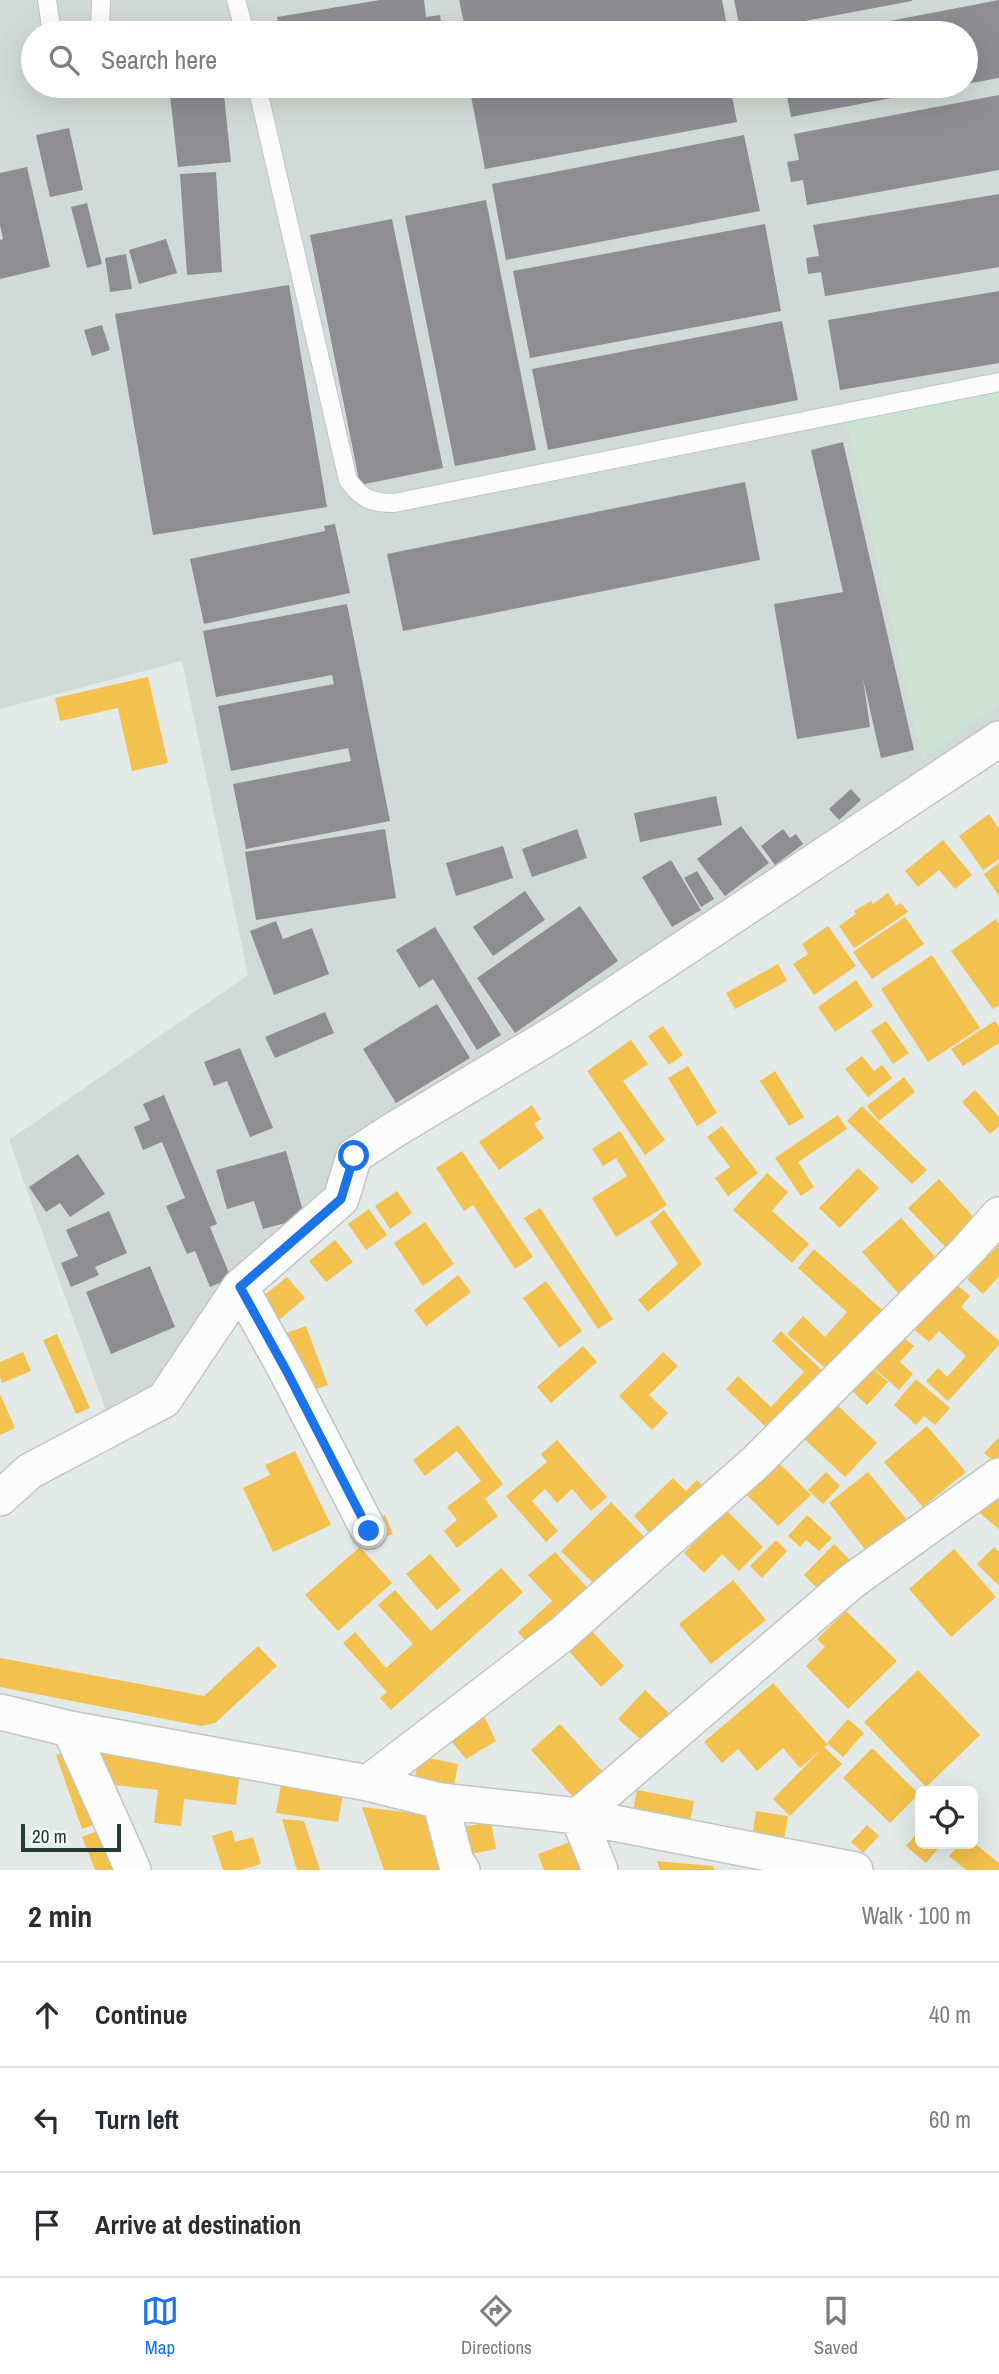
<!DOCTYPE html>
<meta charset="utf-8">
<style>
:root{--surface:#fff;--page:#f2f2f3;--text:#2b2b33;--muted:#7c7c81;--line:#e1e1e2;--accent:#1a73e8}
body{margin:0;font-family:"Archivo Narrow",sans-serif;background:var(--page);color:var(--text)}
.controls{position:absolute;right:21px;bottom:21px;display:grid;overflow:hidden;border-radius:10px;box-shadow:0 7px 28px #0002}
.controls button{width:63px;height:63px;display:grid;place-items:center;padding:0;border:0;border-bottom:2px solid var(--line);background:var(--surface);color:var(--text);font:35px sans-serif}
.scale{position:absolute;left:21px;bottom:18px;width:100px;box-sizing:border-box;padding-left:7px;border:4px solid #223b36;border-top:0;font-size:19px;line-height:24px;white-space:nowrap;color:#223b36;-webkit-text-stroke:5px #f1f8f5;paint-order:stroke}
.stop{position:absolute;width:21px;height:21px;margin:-16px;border:5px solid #1a73e8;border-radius:50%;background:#fff}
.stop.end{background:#1a73e8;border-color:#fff;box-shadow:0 2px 7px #0008}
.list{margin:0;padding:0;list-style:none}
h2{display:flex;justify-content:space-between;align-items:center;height:91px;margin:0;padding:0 28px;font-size:30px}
h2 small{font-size:23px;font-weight:400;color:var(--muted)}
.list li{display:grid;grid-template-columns:46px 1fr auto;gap:21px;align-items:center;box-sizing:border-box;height:105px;padding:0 28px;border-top:2px solid var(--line)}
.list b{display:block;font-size:26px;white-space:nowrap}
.list em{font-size:23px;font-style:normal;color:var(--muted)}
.icon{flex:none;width:38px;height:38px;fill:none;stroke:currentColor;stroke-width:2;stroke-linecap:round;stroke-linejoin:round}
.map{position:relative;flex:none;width:999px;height:1870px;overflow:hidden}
.search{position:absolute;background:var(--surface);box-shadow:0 7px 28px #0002;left:21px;right:21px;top:21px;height:77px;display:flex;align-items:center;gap:18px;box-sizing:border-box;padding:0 24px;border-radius:38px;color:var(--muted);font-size:26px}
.sheet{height:406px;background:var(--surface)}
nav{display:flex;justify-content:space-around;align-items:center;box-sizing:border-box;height:98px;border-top:2px solid var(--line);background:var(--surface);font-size:19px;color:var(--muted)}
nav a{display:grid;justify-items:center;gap:4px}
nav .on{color:var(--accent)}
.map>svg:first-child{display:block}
.built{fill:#d1dad6;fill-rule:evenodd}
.green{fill:#cce2d4}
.homes{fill:#f2c14e}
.industry{fill:#8d8d92}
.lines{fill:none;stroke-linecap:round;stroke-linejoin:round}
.service-casing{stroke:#c0c6c3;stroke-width:20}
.minor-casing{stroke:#c0c6c3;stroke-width:38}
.service{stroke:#fbfcfb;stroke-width:18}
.minor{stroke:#fbfcfb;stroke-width:35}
.route{stroke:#1a73e8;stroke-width:9}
</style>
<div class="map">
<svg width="999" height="1870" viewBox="0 0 999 1870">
<rect width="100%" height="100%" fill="#e3e9e6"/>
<path class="built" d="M0,0H999V739L394,1130L164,1400L108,1416L9,1140L248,975L182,661L0,709ZM33,33H966V86H33Z"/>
<path class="green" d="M999,389V704L922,761L845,418Z"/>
<path class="homes" d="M148,677L168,763L132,771L118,708L60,721L55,698Z
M989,814L999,829V859L983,870L959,836Z
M943,840L972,875L955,889L939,870L918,887L905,871Z
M999,863V896L984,874Z
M888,893L896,906L901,903L908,912L854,948L839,926L856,914L854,911L871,901L873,904Z
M905,917L924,944L872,979L853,952Z
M996,919L999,924V1005L993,1009L951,951Z
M828,926L856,966L814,995L793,964L808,954L802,944Z
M932,955L980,1028L928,1062L881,989Z
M778,964L787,981L735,1009L726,993Z
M856,980L873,1006L835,1032L818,1007Z
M886,1021L909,1053L893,1064L871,1031Z
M995,1021L999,1027V1043L963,1066L951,1049Z
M663,1026L683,1055L669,1065L648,1036Z
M631,1040L648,1064L623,1081L665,1140L645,1155L587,1071Z
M862,1056L874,1071L882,1065L892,1078L868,1097L845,1069Z
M688,1066L717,1113L697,1126L668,1078Z
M775,1071L804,1117L789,1126L760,1081Z
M904,1077L915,1092L879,1121L867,1106Z
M975,1090L999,1117V1126L990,1134L962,1102Z
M532,1105L541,1119L534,1124L544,1138L499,1170L479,1142Z
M862,1106L927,1170L912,1184L847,1121Z
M838,1115L847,1129L798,1162L814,1187L801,1196L775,1158Z
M722,1126L758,1173L728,1196L715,1178L730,1167L707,1137Z
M620,1131L667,1205L616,1237L592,1198L627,1176L616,1158L603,1166L592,1149Z
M462,1151L533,1257L515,1269L473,1205L464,1211L436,1168Z
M858,1168L879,1188L840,1228L819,1208Z
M767,1173L788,1192L772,1211L809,1244L792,1263L733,1210Z
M939,1179L979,1223L949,1251L908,1208Z
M397,1191L412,1213L390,1229L375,1206Z
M540,1208L613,1319L598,1329L524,1218Z
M369,1209L387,1235L366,1250L348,1224Z
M664,1210L702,1264L648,1312L638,1300L678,1264L650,1222Z
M901,1218L944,1267L905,1301L862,1252Z
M425,1222L454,1264L423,1286L394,1243Z
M335,1240L353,1262L326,1282L309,1261Z
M999,1244V1276L983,1294L967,1279Z
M814,1249L889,1316L835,1377L787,1334L803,1316L825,1337L847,1312L798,1268Z
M458,1275L471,1292L426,1326L414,1310Z
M287,1277L305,1298L279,1320L260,1299Z
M546,1281L582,1331L559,1348L523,1298Z
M954,1282L970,1296L961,1307L999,1341V1345L948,1401L926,1381L938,1368L947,1377L966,1356L939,1331L929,1342L912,1328Z
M306,1326L328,1385L308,1392L286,1333Z
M781,1331L825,1373L770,1431L726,1389L738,1376L771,1407L804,1372L772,1341Z
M896,1331L914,1346L900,1362L913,1374L899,1390L868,1363Z
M57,1334L90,1408L76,1414L43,1340Z
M583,1346L597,1362L551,1403L537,1387Z
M23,1352L31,1371L2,1383L0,1377V1362Z
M663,1352L678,1366L649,1395L668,1413L652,1430L619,1396Z
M872,1368L888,1382L867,1405L851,1390Z
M916,1379L950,1408L935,1425L924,1416L916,1425L894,1405Z
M0,1394L15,1428L0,1435Z
M830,1398L877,1443L845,1477L797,1432Z
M458,1425L503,1484L485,1499L498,1516L457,1548L444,1531L457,1520L447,1507L481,1481L457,1451L425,1476L413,1460Z
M927,1426L966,1472L923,1507L884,1462Z
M999,1437V1466L984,1453Z
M557,1440L607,1497L591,1511L572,1489L557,1503L545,1489L532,1501L558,1531L546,1542L506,1496L547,1462L541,1454Z
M295,1451L331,1525L273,1552L243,1488L270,1475L265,1465Z
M773,1457L811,1495L778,1526L741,1489Z
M826,1472L840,1486L823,1504L808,1490Z
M868,1472L912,1526L872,1558L829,1503Z
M673,1478L686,1491L697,1480L710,1493L658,1542L634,1516Z
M999,1496V1529L976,1510Z
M611,1502L651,1544L602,1592L561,1551Z
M726,1510L763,1547L739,1571L722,1554L704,1573L684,1553Z
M385,1515L393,1534L378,1540L370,1521Z
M807,1515L832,1538L819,1551L806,1540L800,1547L788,1536Z
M776,1540L787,1551L762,1578L750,1566Z
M834,1544L852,1562L822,1593L804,1575Z
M360,1547L392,1583L338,1631L305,1595Z
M994,1547L999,1552V1586L977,1564Z
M954,1549L996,1597L951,1637L909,1589Z
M555,1552L592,1593L531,1647L518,1632L552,1601L528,1575Z
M430,1554L461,1590L437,1610L406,1574Z
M501,1568L523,1592L391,1710L380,1698L387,1692L343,1643L355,1632L386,1668L413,1644L378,1605L395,1590L431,1631Z
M733,1580L766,1620L711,1664L679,1624Z
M846,1611L897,1661L848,1709L806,1666L825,1647L817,1639Z
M590,1629L624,1666L601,1687L567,1649Z
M258,1646L277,1666L215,1723L201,1726L0,1687V1658L204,1696Z
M918,1670L980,1735L926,1787L864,1722Z
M773,1683L828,1745L824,1747L842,1764L790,1816L773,1799L821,1750L800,1768L783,1748L757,1771L738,1749L722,1763L704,1742Z
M645,1690L669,1713L642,1741L618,1719Z
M484,1716L496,1741L466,1759L452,1742Z
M848,1719L864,1733L843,1757L827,1743Z
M560,1724L602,1771L573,1797L531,1750Z
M872,1748L919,1794L890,1823L843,1778Z
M70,1750L96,1824L82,1829L56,1755Z
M101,1753L240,1769L236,1805L184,1799L181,1826L154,1823L158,1790L98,1783Z
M419,1756L458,1764L454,1785L415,1778Z
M281,1785L343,1794L338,1822L276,1813Z
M637,1790L694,1801L689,1828L632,1816Z
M362,1807L429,1815L452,1870H384Z
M756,1811L788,1816L784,1841L752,1837Z
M282,1819L304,1821L320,1870H297Z
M491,1822L496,1849L466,1855L462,1827Z
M867,1825L879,1836L863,1853L851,1842Z
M105,1828L122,1870H95L82,1837Z
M920,1829V1844H942L926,1863L906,1846Z
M232,1830L235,1842L253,1837L261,1864L241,1870H223L212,1836Z
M576,1840L588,1870H544L538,1854Z
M973,1842L999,1863V1870H966L949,1856L960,1844H973Z
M657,1861L713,1866L714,1870H660Z"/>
<path class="industry" d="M380,0H424L426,17L440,15L443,33H280L277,17Z
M459,0H722L727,26L689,33H466Z
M734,0H912V1L741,33Z
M999,0V78L966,84V33H827Z
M169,86H223L231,162L178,167Z
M379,86H419L420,87L381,94Z
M498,86H730L737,122L485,169L470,91Z
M785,86H949L950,87L791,117Z
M999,95V170L807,205L803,180L791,182L787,162L799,160L794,134Z
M69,128L83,190L50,197L36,135Z
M744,135L760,211L506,260L492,184Z
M27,167L50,267L0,279V240L3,239L0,225V173Z
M216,172L222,272L187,275L180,174Z
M999,194V267L825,296L821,272L808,274L806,258L819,256L813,225Z
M486,200L536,450L455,466L405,216Z
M87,203L102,264L87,268L71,207Z
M392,219L443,468L360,485L310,235Z
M765,224L781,311L530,358L513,271Z
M166,239L177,273L139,284L129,250Z
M126,254L132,289L110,292L105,258Z
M289,285L327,507L153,535L115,314Z
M999,291V363L840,390L828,320Z
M782,321L798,400L548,450L532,369Z
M102,325L110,350L92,356L84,330Z
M843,442L914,750L881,758L863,679L870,727L797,739L774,604L843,592L811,450Z
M745,482L760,560L403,631L387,554Z
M335,524L350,593L204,624L190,559L325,531L324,526Z
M347,604L390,821L246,849L233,784L351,761L348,748L231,771L218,706L334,684L332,675L216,697L203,631Z
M851,789L861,800L839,820L829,809Z
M716,796L722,825L640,842L634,813Z
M741,826L769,863L725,896L697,859Z
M385,829L396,898L256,920L245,852Z
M577,829L587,858L532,877L522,849Z
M783,829L790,838L796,834L803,844L775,865L761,846Z
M503,846L513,878L456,896L446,863Z
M671,860L701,910L672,927L642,877Z
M697,871L714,899L701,907L684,878Z
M525,891L545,920L493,956L473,927Z
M580,906L618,961L515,1033L477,978Z
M276,921L283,939L312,928L329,974L274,995L250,931Z
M435,927L501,1035L477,1050L433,979L419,988L396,950Z
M437,1004L470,1058L396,1103L363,1049Z
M325,1012L334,1033L275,1058L265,1037Z
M240,1048L273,1128L250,1137L227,1081L214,1086L204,1062Z
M164,1095L217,1224L210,1227L231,1278L210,1287L195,1251L187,1254L166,1206L185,1198L162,1142L143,1150L134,1127L150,1120L143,1104Z
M286,1151L305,1218L263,1229L254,1201L227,1209L216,1170Z
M78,1154L105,1194L70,1217L60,1203L46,1212L29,1187Z
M109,1211L127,1253L95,1267L99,1275L71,1287L61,1263L78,1256L66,1230Z
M150,1266L175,1327L111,1354L86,1292Z"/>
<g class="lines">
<g class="service-casing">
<path id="service" d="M47,0L52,33
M236,0L245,33
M100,33L101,0
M257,86L348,480C362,499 371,503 394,503L999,382"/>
</g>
<g class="minor-casing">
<path id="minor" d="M240,1287L286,1370L369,1531
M0,1498L30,1471L164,1400L240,1287L341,1199L354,1156L394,1130L567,1026L999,739
M0,1712L70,1729L368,1783L440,1801L578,1816L855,1870
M70,1729L133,1870
M368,1783L561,1635L757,1461L967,1251L999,1215
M440,1801L456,1862L462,1870
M600,1870L578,1816L852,1581L999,1476"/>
</g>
<use href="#service" class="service"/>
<use href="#minor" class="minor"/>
</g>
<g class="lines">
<path class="route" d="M354,1156L341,1199L240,1287L286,1370L369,1531"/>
</g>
</svg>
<div class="controls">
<button><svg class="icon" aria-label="locate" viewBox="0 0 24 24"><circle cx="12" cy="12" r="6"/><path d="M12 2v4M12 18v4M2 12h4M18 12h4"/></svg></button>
</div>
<div class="scale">20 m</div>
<div class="stop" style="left:354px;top:1156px"></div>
<div class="stop end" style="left:369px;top:1531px"></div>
<div class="search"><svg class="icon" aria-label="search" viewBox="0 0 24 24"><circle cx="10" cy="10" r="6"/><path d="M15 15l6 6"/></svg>Search here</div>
</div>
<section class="sheet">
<h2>2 min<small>Walk · 100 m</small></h2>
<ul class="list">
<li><svg class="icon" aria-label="ahead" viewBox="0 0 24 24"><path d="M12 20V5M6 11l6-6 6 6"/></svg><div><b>Continue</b></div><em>40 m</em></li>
<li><svg class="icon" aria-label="left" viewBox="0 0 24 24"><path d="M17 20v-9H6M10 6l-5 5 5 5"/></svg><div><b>Turn left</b></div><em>60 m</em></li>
<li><svg class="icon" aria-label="arrive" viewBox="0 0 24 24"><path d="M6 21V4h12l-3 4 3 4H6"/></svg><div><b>Arrive at destination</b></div></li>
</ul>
</section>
<nav>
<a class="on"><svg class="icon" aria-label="map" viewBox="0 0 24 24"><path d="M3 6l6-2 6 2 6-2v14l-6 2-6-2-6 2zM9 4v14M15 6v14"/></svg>Map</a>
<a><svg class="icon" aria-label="directions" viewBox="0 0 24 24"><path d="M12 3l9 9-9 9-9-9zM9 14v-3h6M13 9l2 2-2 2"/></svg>Directions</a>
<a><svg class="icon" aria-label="saved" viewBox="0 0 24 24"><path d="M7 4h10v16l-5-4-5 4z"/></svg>Saved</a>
</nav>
